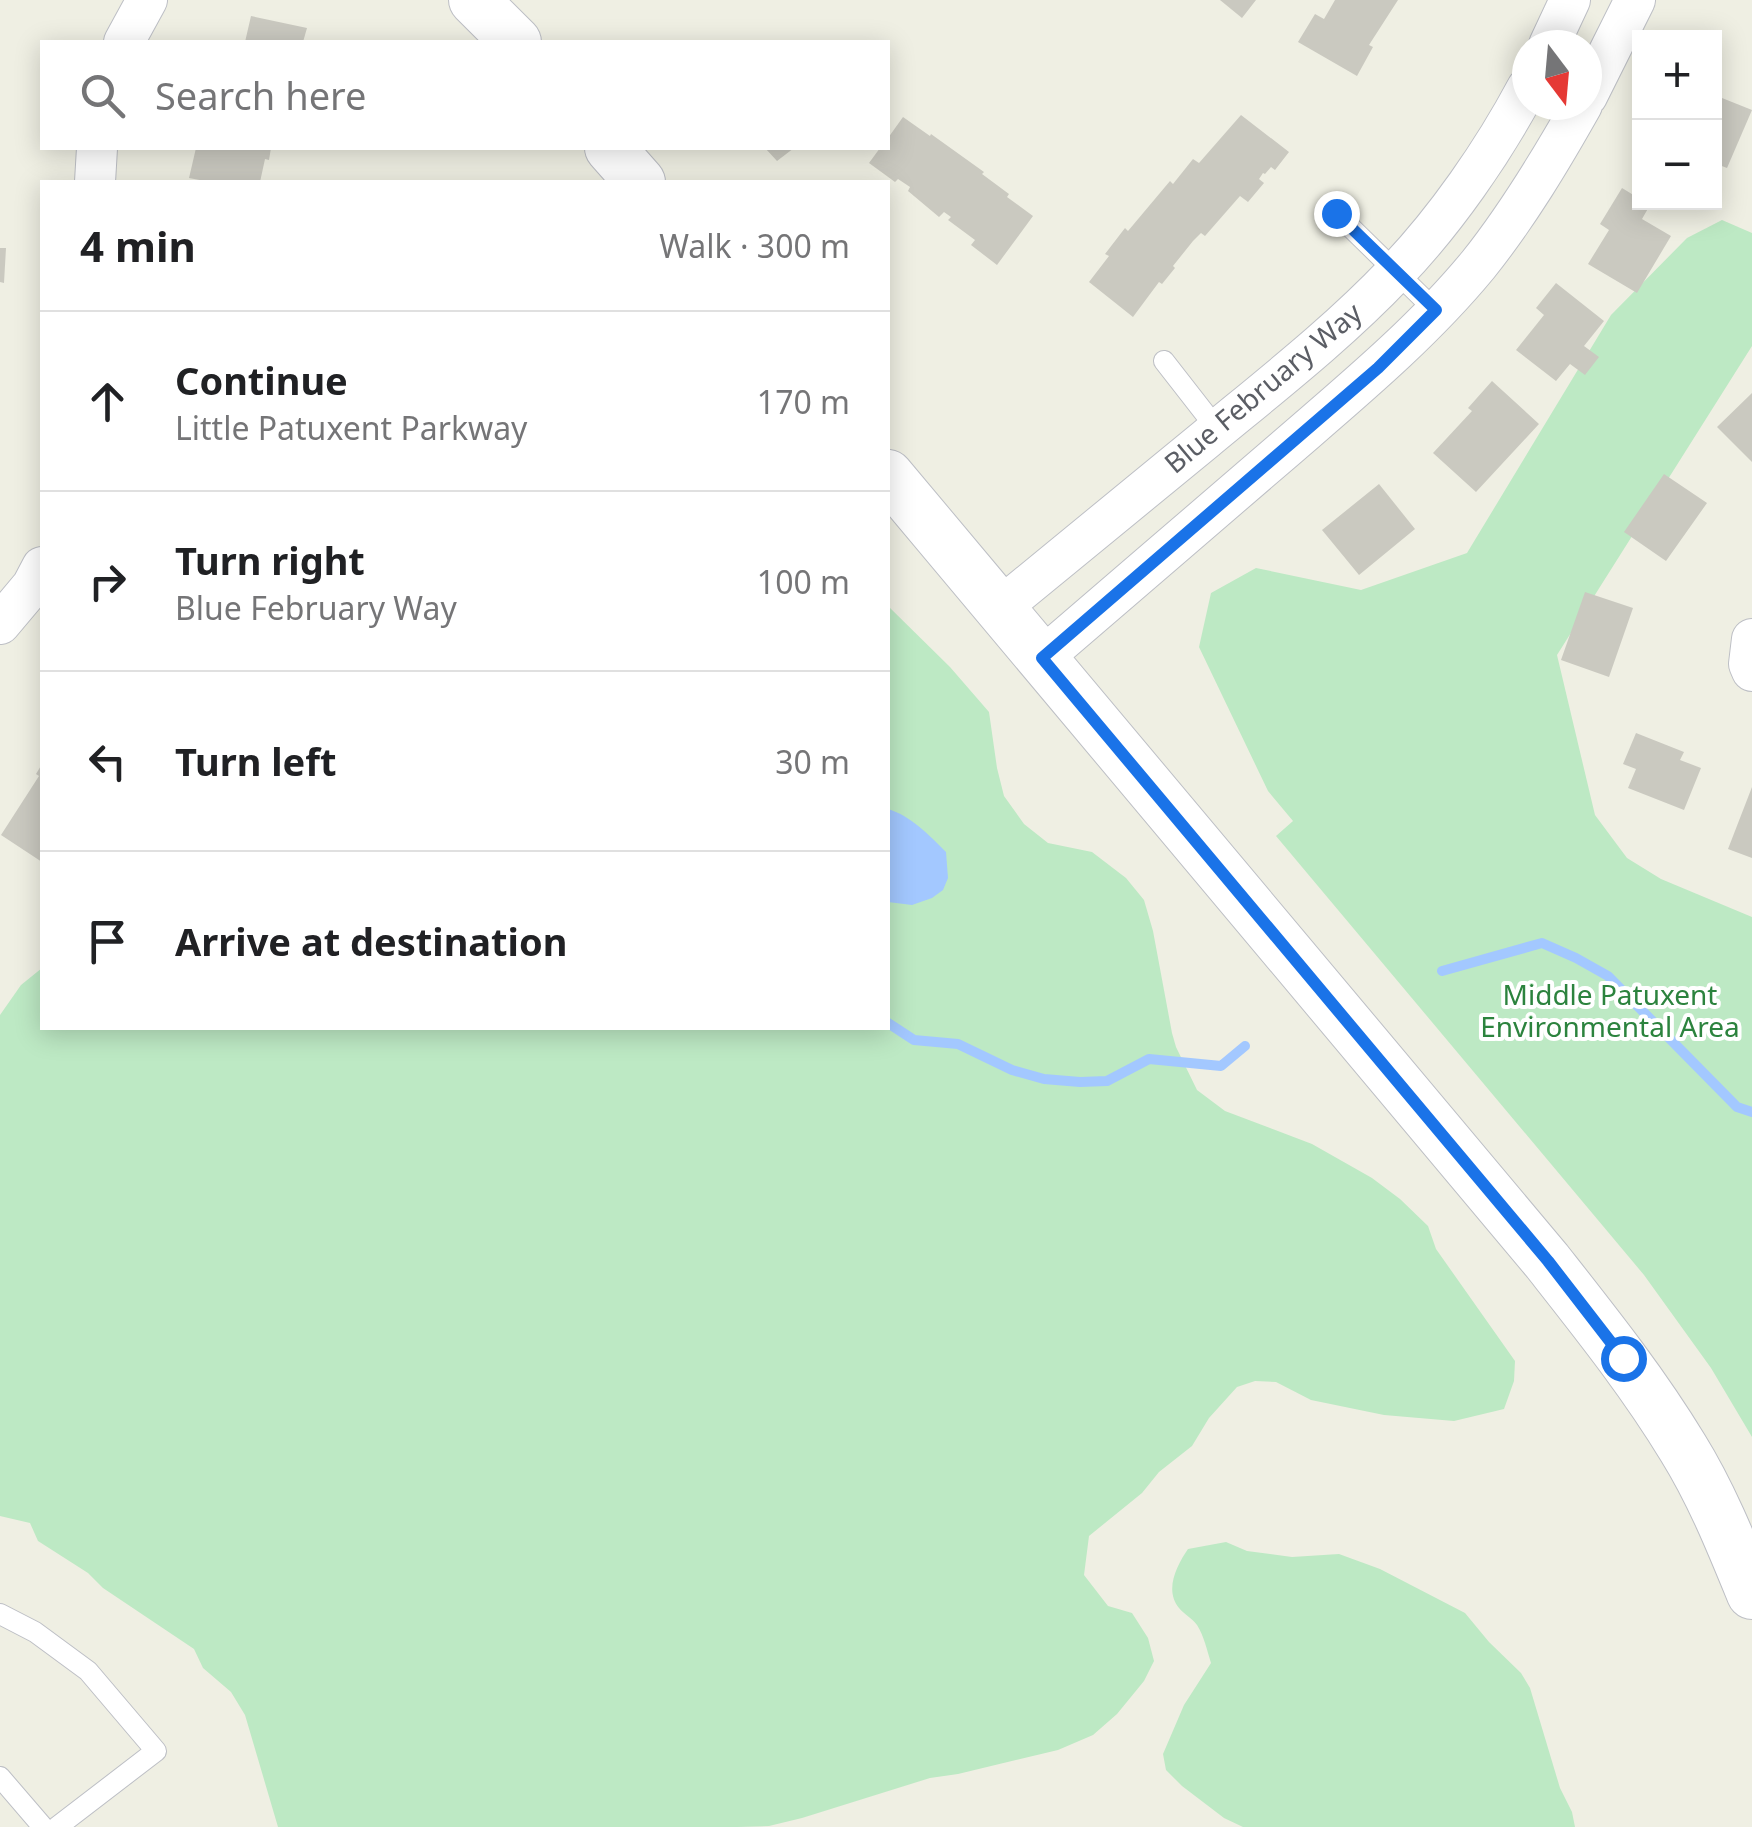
<!DOCTYPE html>
<meta charset="utf-8">
<style>
:root{--surface:#fff;--page:#f2f2f2;--text:#202124;--muted:#757577;--line:#e0e0e0}
body{margin:0;font-family:"Noto Sans",sans-serif;background:var(--page);color:var(--text)}
.controls{position:absolute;right:30px;top:30px;display:grid;overflow:hidden;border-radius:0px;box-shadow:0 5px 25px #0003}
.controls button{width:90px;height:90px;display:grid;place-items:center;padding:0;border:0;border-bottom:2px solid var(--line);background:var(--surface);color:var(--text);font:50px sans-serif}
.compass{position:absolute;left:1512px;top:30px;width:90px;height:90px;border-radius:50%;background:var(--surface);box-shadow:0 5px 25px #0003;rotate:164deg}
.stop{position:absolute;width:30px;height:30px;margin:-22px;border:8px solid #1a73e8;border-radius:50%;background:#fff}
.stop.end{background:#1a73e8;border-color:#fff;box-shadow:0 2px 10px #0008}
.list{margin:0;padding:0;list-style:none}
h2{display:flex;justify-content:space-between;align-items:center;height:130px;margin:0;padding:0 40px;font-size:42px}
h2 small{font-size:32px;font-weight:400;color:var(--muted)}
.list li{display:grid;grid-template-columns:65px 1fr auto;gap:30px;align-items:center;box-sizing:border-box;height:180px;padding:0 40px;border-top:2px solid var(--line)}
.list b{display:block;font-size:38px;white-space:nowrap}
.list p{margin:0;font-size:32px;white-space:nowrap;color:var(--muted)}
.list em{font-size:32px;font-style:normal;color:var(--muted)}
.icon{flex:none;width:55px;height:55px;fill:none;stroke:currentColor;stroke-width:2;stroke-linecap:round;stroke-linejoin:round}
.map{position:relative;flex:none;width:1752px;height:1827px;overflow:hidden}
.search{position:absolute;background:var(--surface);box-shadow:0 5px 25px #0003;left:40px;top:40px;width:850px;height:110px;display:flex;align-items:center;gap:25px;box-sizing:border-box;padding:0 35px;border-radius:0px;color:var(--muted);font-size:38px}
.panel{position:absolute;background:var(--surface);box-shadow:0 5px 25px #0003;left:40px;top:180px;width:850px;height:850px;border-radius:0px}
.map>svg:first-child{display:block}
.green{fill:#bde9c4}
.water{fill:#a3c8ff}
.lines{fill:none;stroke-linecap:round;stroke-linejoin:round}
.stream{stroke:#a3c8ff;stroke-width:10}
.building{fill:#cac9c0}
.service-casing{stroke:#bdbfc5;stroke-width:22}
.minor-casing{stroke:#bdbfc5;stroke-width:42}
.tertiary-casing{stroke:#bdbfc5;stroke-width:52}
.service{stroke:#fff;stroke-width:20}
.minor{stroke:#fff;stroke-width:40}
.tertiary{stroke:#fff;stroke-width:50}
.route{stroke:#1a73e8;stroke-width:12}
.labels{text-anchor:middle;stroke-width:8;stroke-linejoin:round;paint-order:stroke}
.street-label{font-size:28px;fill:#5b5e65;stroke:#fff}
.park-label{font-size:28px;fill:#2c833e;stroke:#fff}
</style>
<div class="map">
<svg width="1752" height="1827" viewBox="0 0 1752 1827">
<rect width="100%" height="100%" fill="#efefe3"/>
<path class="green" d="M1722,220L1752,233V346L1557,655L1595,815L1627,858L1661,879L1752,917V1437L1711,1368L1644,1275L1276,836L1293,821L1268,791L1199,647L1211,593L1256,568L1361,590L1467,553L1611,315L1687,238Z
M888,606L950,667L989,712L997,768L1004,796L1024,824L1048,843L1092,852L1126,878L1144,900L1153,931L1172,1033L1176,1047L1197,1090L1225,1111L1312,1144L1372,1178L1400,1199L1428,1226L1436,1249L1515,1361L1514,1381L1504,1409L1454,1421L1384,1415L1311,1400L1276,1382L1255,1381L1237,1387L1209,1418L1192,1446L1159,1472L1142,1493L1089,1536L1084,1575L1108,1606L1132,1613L1148,1638L1154,1661L1144,1681L1117,1714L1093,1735L1058,1750L958,1774L930,1778L802,1818L769,1826L737,1827H278L245,1715L231,1692L203,1668L194,1649L103,1588L88,1573L38,1541L30,1523L0,1516V1015L21,985L42,968V1028H888Z
M1226,1542L1247,1551L1292,1557L1339,1554L1380,1569L1465,1613L1489,1642L1521,1673L1530,1688L1560,1788L1572,1812L1575,1827H1243L1224,1818L1182,1786L1166,1770L1163,1754L1184,1705L1211,1663C1207,1650 1204,1636 1197,1625C1192,1618 1184,1614 1179,1608C1164,1590 1177,1565 1188,1549Z"/>
<path class="water" d="M888,809C911,816 929,835 946,852L948,878L943,890L932,898L912,905L888,902Z"/>
<g class="lines">
<path class="stream" d="M1442,971L1542,943L1576,958L1608,976L1737,1107L1752,1112
M888,1023L914,1040L958,1044L1012,1070L1044,1079L1080,1082L1107,1081L1149,1059L1221,1066L1245,1046"/>
</g>
<path class="building" d="M1220,0H1256L1242,18Z
M1335,0H1398L1369,45L1373,47L1357,76L1298,42L1315,14L1324,19Z
M251,16L307,28L303,42H245Z
M1717,96L1752,110L1727,168L1714,163V102Z
M1241,115L1289,152L1275,170L1271,167L1265,174L1263,173L1259,179L1264,183L1248,202L1240,196L1205,236L1201,233L1193,241L1173,266L1175,268L1162,284L1159,282L1133,317L1089,282L1109,256L1105,254L1125,228L1128,231L1170,181L1173,184L1193,159L1199,163Z
M903,117L930,136L931,134L984,172L982,174L1009,194L1007,197L1033,216L997,265L971,245L975,240L948,220L951,217L944,212L939,217L908,191L910,187L898,179L895,182L869,163L880,148H888V138Z
M196,148H271L269,160L265,159L260,182H210L189,178Z
M765,148H794L777,161Z
M1622,188L1640,199V202L1650,205L1642,219L1671,236L1637,293L1588,264L1609,230L1600,224Z
M0,248H6L4,283L0,282Z
M1556,283L1604,321L1584,346L1599,357L1585,375L1570,364L1556,381L1516,350L1544,315L1536,308Z
M1492,381L1539,424L1476,492L1433,453L1472,411L1468,408Z
M1752,393V462L1717,427Z
M1664,474L1707,503L1666,561L1624,532Z
M1379,484L1415,529L1359,575L1322,530Z
M1585,592L1633,608L1609,677L1561,660Z
M1636,733L1684,752L1680,760L1701,768L1684,810L1628,788L1636,769L1623,764Z
M42,764V862L1,835L39,776L36,774Z
M1752,787V858L1728,849Z"/>
<g class="lines">
<g class="service-casing">
<path id="service" d="M1336,213L1436,311
M1164,361L1217,429
M0,1614L35,1632L88,1671L156,1751L57,1827
M0,1777L43,1827"/>
</g>
<g class="minor-casing">
<path id="minor" d="M124,42L147,0
M1549,45L1570,0
M1587,96L1635,0
M95,182L97,148
M1000,608C1069,552 1137,495 1206,439C1270,386 1337,334 1395,273C1445,221 1493,152 1527,88
M0,624L32,586L42,567
M1752,639L1749,664L1752,671
M1042,658C1123,588 1204,519 1285,449C1352,391 1422,333 1478,265C1518,215 1551,160 1582,105"/>
</g>
<g class="tertiary-casing">
<path id="tertiary" d="M474,0L516,42
M610,148L640,182
M888,475L1547,1261C1595,1322 1643,1382 1683,1448C1711,1493 1732,1545 1752,1594"/>
</g>
<use href="#service" class="service"/>
<use href="#minor" class="minor"/>
<use href="#tertiary" class="tertiary"/>
</g>
<g class="lines">
<path class="route" d="M1336,213L1436,310L1378,368L1042,658L1548,1261L1623,1358"/>
</g>
<g class="labels">
<g class="street-label">
<text transform="translate(1263 388) rotate(-40)" y="10">Blue February Way</text>
</g>
<g class="park-label">
<text x="1610" y="1005">Middle Patuxent<tspan x="1610" dy="32">Environmental Area</tspan></text>
</g>
</g>
</svg>
<div class="controls">
<button>+</button>
<button>−</button>
</div>
<svg class="compass" viewBox="-18 -18 36 36"><path d="M0-13l5 13h-10z" fill="#e53935"/><path d="M0 13l5-13h-10z" fill="#757577"/></svg>
<div class="stop" style="left:1623px;top:1358px"></div>
<div class="stop end" style="left:1336px;top:213px"></div>
<div class="search"><svg class="icon" aria-label="search" viewBox="0 0 24 24"><circle cx="10" cy="10" r="6"/><path d="M15 15l6 6"/></svg>Search here</div>
<section class="panel">
<h2>4 min<small>Walk · 300 m</small></h2>
<ul class="list">
<li><svg class="icon" aria-label="ahead" viewBox="0 0 24 24"><path d="M12 20V5M6 11l6-6 6 6"/></svg><div><b>Continue</b><p>Little Patuxent Parkway</p></div><em>170 m</em></li>
<li><svg class="icon" aria-label="right" viewBox="0 0 24 24"><path d="M7 20v-9h11M14 6l5 5-5 5"/></svg><div><b>Turn right</b><p>Blue February Way</p></div><em>100 m</em></li>
<li><svg class="icon" aria-label="left" viewBox="0 0 24 24"><path d="M17 20v-9H6M10 6l-5 5 5 5"/></svg><div><b>Turn left</b></div><em>30 m</em></li>
<li><svg class="icon" aria-label="arrive" viewBox="0 0 24 24"><path d="M6 21V4h12l-3 4 3 4H6"/></svg><div><b>Arrive at destination</b></div></li>
</ul>
</section>
</div>
